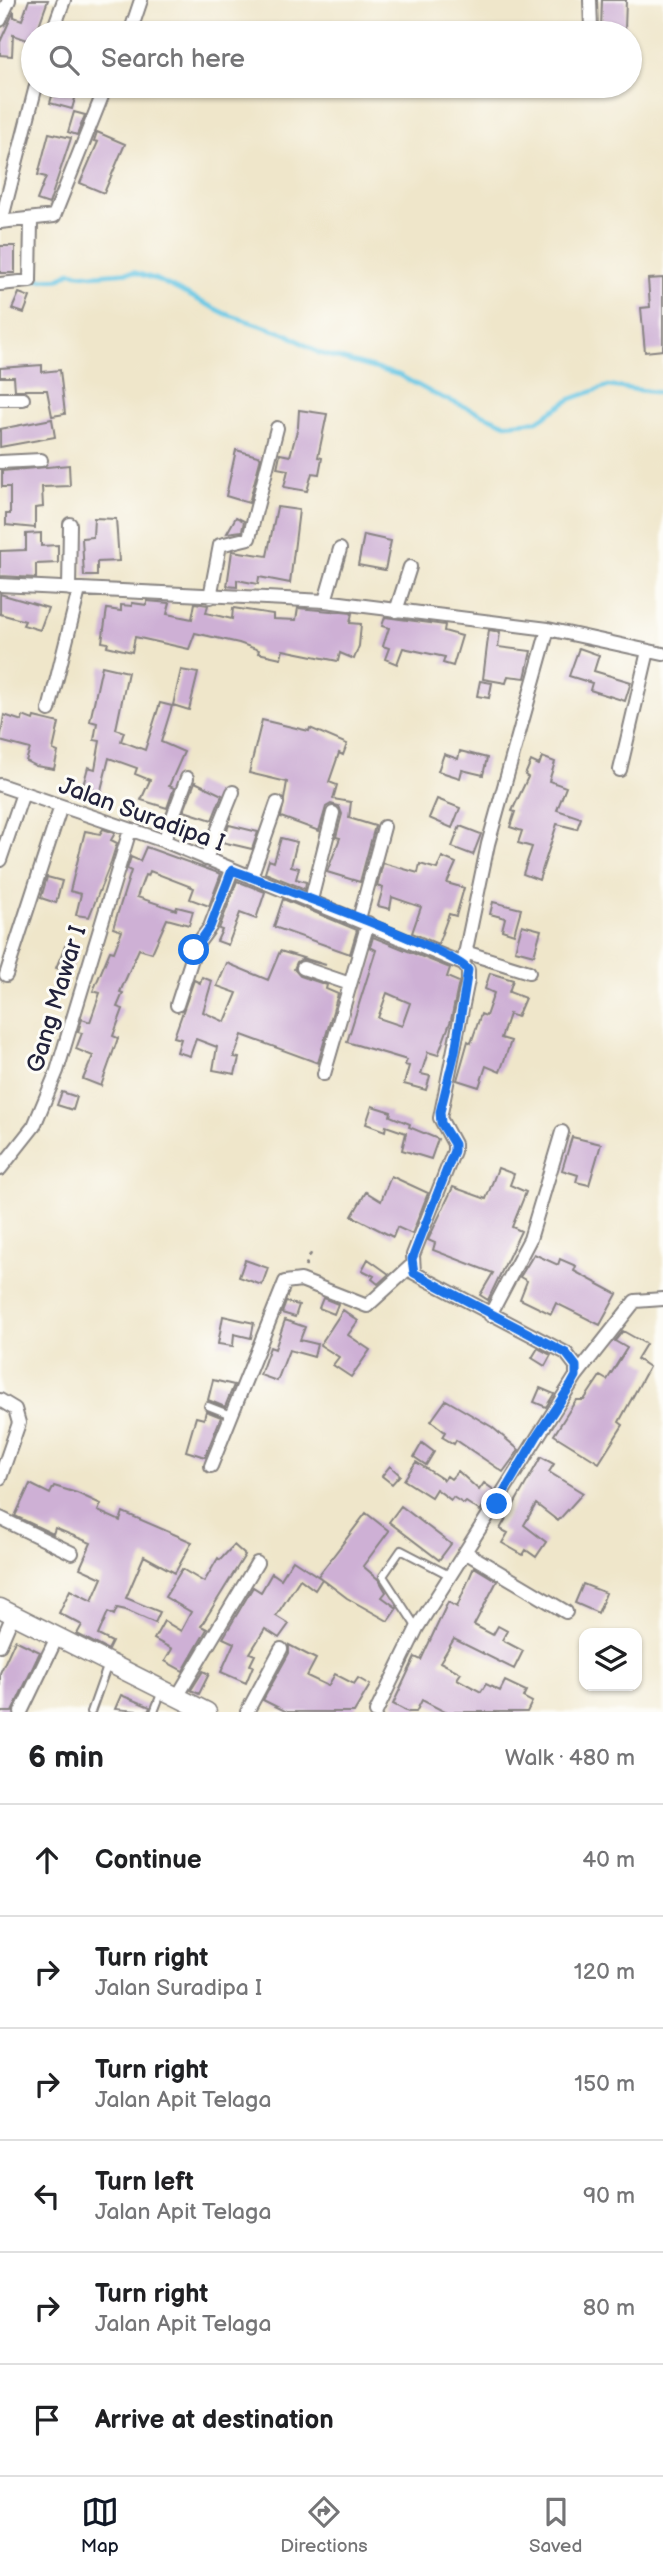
<!DOCTYPE html>
<meta charset="utf-8">
<style>
:root{--surface:#fff;--page:#f6f6f6;--text:#202124;--muted:#757577;--line:#e0e0e0;--accent:#111827}
body{margin:0;font-family:"Balsamiq Sans",sans-serif;background:var(--page);color:var(--text)}
.controls{position:absolute;right:21px;bottom:21px;display:grid;overflow:hidden;border-radius:14px;box-shadow:0 2px 5px #0004}
.controls button{width:63px;height:63px;display:grid;place-items:center;padding:0;border:0;border-bottom:2px solid var(--line);background:var(--surface);color:var(--text);font:35px sans-serif}
.stop{position:absolute;width:21px;height:21px;margin:-16px;border:5px solid #1a73e8;border-radius:50%;background:#fff}
.stop.end{background:#1a73e8;border-color:#fff;box-shadow:0 2px 7px #0008}
.list{margin:0;padding:0;list-style:none}
h2{display:flex;justify-content:space-between;align-items:center;height:91px;margin:0;padding:0 28px;font-size:30px}
h2 small{font-size:23px;font-weight:400;color:var(--muted)}
.list li{display:grid;grid-template-columns:46px 1fr auto;gap:21px;align-items:center;box-sizing:border-box;height:112px;padding:0 28px;border-top:2px solid var(--line)}
.list b{display:block;font-size:26px;white-space:nowrap}
.list p{margin:0;font-size:23px;white-space:nowrap;color:var(--muted)}
.list em{font-size:23px;font-style:normal;color:var(--muted)}
.icon{flex:none;width:38px;height:38px;fill:none;stroke:currentColor;stroke-width:2;stroke-linecap:round;stroke-linejoin:round}
.map{position:relative;flex:none;width:663px;height:1712px;overflow:hidden}
.search{position:absolute;background:var(--surface);box-shadow:0 2px 5px #0004;left:21px;right:21px;top:21px;height:77px;display:flex;align-items:center;gap:18px;box-sizing:border-box;padding:0 24px;border-radius:38px;color:var(--muted);font-size:26px}
.sheet{height:763px;background:var(--surface)}
nav{display:flex;justify-content:space-around;align-items:center;box-sizing:border-box;height:98px;border-top:2px solid var(--line);background:var(--surface);font-size:19px;color:var(--muted)}
nav a{display:grid;justify-items:center;gap:4px}
nav .on{color:var(--accent)}
.map>svg:first-child{display:block}
.lines{fill:none;stroke-linecap:round;stroke-linejoin:round}
.stream{stroke:#66c6e4;stroke-width:4.5}
.building{fill:#ceb0d5;fill-rule:evenodd}
.service-casing{stroke:#888482;stroke-width:10}
.minor-casing{stroke:#888482;stroke-width:16}
.secondary-casing{stroke:#888482;stroke-width:21}
.path{stroke:#888482;stroke-width:2.5;stroke-dasharray:5 5;stroke-linecap:butt}
.service{stroke:#fff;stroke-width:6}
.minor{stroke:#fff;stroke-width:12}
.secondary{stroke:#fff;stroke-width:18}
.route{stroke:#1a73e8;stroke-width:9}
.labels{text-anchor:middle;stroke-width:6;stroke-linejoin:round;paint-order:stroke}
.street-label{font-size:24px;fill:#22223b;stroke:#fdfcf7}
</style>
<div class="map">
<svg width="663" height="1712" viewBox="0 0 663 1712">
<rect width="100%" height="100%" fill="#fdfcf7"/>
<filter id="ink" filterUnits="userSpaceOnUse"><feTurbulence type="fractalNoise" baseFrequency=".0143" numOctaves="2"/><feDisplacementMap in="SourceGraphic" scale="14" xChannelSelector="R" yChannelSelector="G"/><feConvolveMatrix kernelMatrix="1 2 1 2 8 2 1 2 1" color-interpolation-filters="sRGB"/></filter>
<filter id="wash" filterUnits="userSpaceOnUse"><feTurbulence type="fractalNoise" baseFrequency=".00686" numOctaves="4" result="noise"/><feDisplacementMap in="SourceGraphic" scale="28" xChannelSelector="R" yChannelSelector="G"/><feGaussianBlur stdDeviation="1.57" result="paint"/><feColorMatrix in="noise" values="0 0 0 0 0 0 0 0 0 0 0 0 0 0 0 0 0 1.4 0 .05"/><feComposite in="paint" operator="in"/></filter>
<g filter="url(#wash)">
<rect width="100%" height="100%" fill="#efe6ca"/>
<g class="lines">
<path class="stream" d="M32,280L59,279L70,272L93,275L133,272L158,280L226,314L287,334L319,353L399,375L434,394L506,424L537,421L571,399L608,386L663,393"/>
</g>
<g id="blocks">
<path class="building" d="M29,0H48L33,42L13,35L12,56L0,55V42L14,11V17L22,20Z
M602,0H626L625,30L601,29Z
M54,89L76,95L72,109L50,103Z
M74,112L85,115L77,135L68,132Z
M97,132L125,144L104,193L80,183L98,142L94,141Z
M49,133L71,138L49,204L37,200L46,177L38,175Z
M0,246H15V273H0Z
M663,278V350L645,352L641,308L650,307L648,279Z
M19,293L30,297L24,313L12,309Z
M42,365V372L60,370L65,414L52,416L47,390H15L14,377H0V368Z
M299,410L327,414L318,457L322,458L319,474L312,473L307,491L284,487L288,470L277,468L280,454L290,456L298,427Z
M52,419L55,437L0,447V429Z
M236,450L261,457L249,503L226,496Z
M69,465L70,486L42,487L43,507L35,508V528L6,525V514H10V487H2V471Z
M277,507L299,510L290,583L259,577L258,584L237,580V587L227,586L232,551L267,556Z
M236,517L244,521L242,531L227,533Z
M94,518L116,519L119,561L97,562V576H84L82,538L93,537Z
M41,533V546L58,545V563L36,564V578L0,576V551L26,550V534Z
M364,535L391,541L385,570L358,565Z
M0,594L48,608L40,630L23,625L25,621L0,614Z
M147,601L170,603L167,614L192,619L195,603L208,605L206,613L232,619L233,608L273,614V619L296,620L298,608L352,613L350,623L361,624L359,646L354,659L340,653L338,661L283,650L281,658L258,653L259,650L239,643L195,633L189,649L135,637L132,652L107,646L108,643L102,642L107,609L121,611V605L132,606V603L147,605Z
M385,617L445,625L444,631L462,636L453,666L443,663L445,657L403,648L397,664L385,659L389,648L383,646L389,628L382,626Z
M489,630L500,632L498,647L531,651L525,678L508,676L506,683L483,679Z
M579,648L599,655L594,671L631,682L625,701L590,690L592,683L569,676Z
M102,666L128,672L116,729L124,732L121,741L145,750L160,703L172,706L161,742L184,752L169,786L174,788L167,808L141,800L150,780L135,774L137,768L109,758L99,798L91,796L93,788L83,786L88,767L95,769L100,741L94,740L97,723L90,721Z
M181,670L198,673L189,710L173,705Z
M480,681L492,683L489,698L477,696Z
M4,715L22,721L23,716L33,720L34,717L59,723L53,750L58,752L54,769L36,766L26,761L30,749L0,741Z
M262,720L309,731L310,728L347,744L343,755L339,753L329,782L337,785L333,799L351,802L349,818L375,826L360,882L327,872L340,838L336,837L342,814L339,806L331,804L326,807L319,831L281,817L287,782L249,773Z
M460,751L487,758L483,775L462,770L460,778L438,771L444,754L458,759Z
M542,757L555,762L549,781L566,787L557,810L581,818L577,829L557,824L539,880L523,874L532,847L518,843L522,831L510,827L515,812L512,811L528,777L525,775L531,761L539,765Z
M195,782L222,795L212,820L184,811Z
M437,799L460,808L452,828L429,818Z
M229,825L258,832L252,849L222,842Z
M460,826L481,834L473,855L452,847Z
M103,829L115,833L111,840L117,843L111,862L89,917L76,915L81,894L70,891L85,831L100,834Z
M281,838L297,842L291,866L299,868L296,879L306,882L305,889L265,873L269,860L274,862Z
M146,847L221,874L209,906L190,899L194,888L150,871L148,876L145,875L137,897L176,910L177,907L193,911L189,925L167,919L152,953L139,949L120,992L123,993L117,1007L123,1009L113,1036L118,1038L101,1086L83,1079L93,1056L76,1049L82,1033L78,1032L82,1019L90,1022L100,993L93,991L110,951L114,952L122,931L113,928L131,871L127,869L131,857L140,861Z
M442,857L456,863L447,883L464,888L456,916L449,914L438,944L412,933L421,907L392,897L390,909L378,906L383,888L377,886L383,863L418,873L420,864L437,869Z
M47,877L62,881L56,903L41,898Z
M237,881L265,892L256,919L240,913L228,945L217,941L222,930L219,929Z
M283,899L357,930L350,954L274,927Z
M493,902L521,909L514,934L502,930L505,918L490,914Z
M522,925L541,930L534,955L515,950Z
M373,937L450,968L447,977L459,982L451,1020L438,1055L428,1052L421,1074L430,1076L426,1090L404,1084L409,1066L405,1065L407,1060L347,1042L376,950L370,947ZM387,993L410,1003L402,1026L378,1018Z
M65,946L78,951L70,973L56,968Z
M280,951L326,965L302,959L297,962L294,969L300,976L327,985L326,989L338,994L318,1063L242,1035L234,1057L239,1058L235,1074L213,1070L217,1047L196,1039L190,1056L177,1052L181,1039L174,1037L194,980L200,983L202,977L212,981L203,1012L225,1022L237,993L217,986L227,963L268,980Z
M490,973L513,980L509,992L525,998L517,1017L509,1014L501,1038L511,1041L500,1072L486,1066L479,1087L457,1080L468,1041L471,1043L481,1014L486,1016L494,993L485,989Z
M62,1092L77,1097L73,1110L57,1105Z
M372,1106L391,1112L390,1116L410,1124L409,1127L438,1139L431,1159L402,1150L406,1133L386,1126L385,1131L366,1124Z
M572,1137L601,1144L589,1185L576,1182L578,1175L562,1170Z
M498,1168L514,1174L510,1185L526,1192L512,1227L521,1231L488,1300L480,1295L493,1273L433,1250L435,1243L428,1240L453,1187L486,1199Z
M391,1176L428,1193L412,1234L397,1227L393,1237L352,1216L366,1192L381,1201Z
M534,1254L558,1265L560,1259L576,1266L574,1271L617,1294L600,1325L556,1303L551,1314L520,1299L527,1281L520,1277Z
M368,1259L389,1274L378,1284L372,1279L374,1276L362,1270Z
M245,1260L268,1268L262,1285L239,1277Z
M323,1298L338,1304L334,1314L319,1308Z
M286,1302L299,1305L295,1317L282,1313Z
M343,1310L358,1321L348,1335L370,1350L351,1377L333,1365L339,1357L320,1345Z
M223,1316L254,1323L251,1338L234,1334L233,1346L218,1344Z
M285,1320L305,1327L300,1340L317,1344L314,1357L289,1350L277,1381L260,1375L270,1347L275,1349Z
M623,1331L646,1344L637,1359L649,1367L619,1422L623,1425L599,1463L554,1435L576,1400H584L600,1376L607,1380L627,1348L615,1341Z
M538,1348L551,1355L545,1366L532,1358Z
M213,1380L234,1385L225,1407L208,1400Z
M540,1388L554,1394L546,1407L534,1402Z
M446,1400L492,1427L519,1450L503,1472L456,1440L454,1444L442,1437L445,1432L431,1421Z
M206,1411L221,1417L205,1457L186,1451L196,1417L204,1419Z
M422,1443L434,1452L426,1465L414,1457Z
M541,1457L554,1464L549,1472L583,1493L558,1521L536,1504L524,1525L546,1542L536,1557L526,1550L523,1555L502,1543L508,1533L500,1529Z
M416,1462L444,1480L447,1476L451,1479L458,1471L479,1490L484,1483L494,1490L480,1511L466,1502L464,1504L453,1497L451,1500L436,1489L431,1497L404,1480Z
M390,1466L400,1475L392,1484L382,1476Z
M30,1484L50,1494L54,1486L77,1493L101,1504L98,1511L120,1521L123,1512L192,1542L175,1573L144,1556L126,1598L160,1612L155,1623L126,1610L117,1608L114,1615L108,1612L98,1635L112,1642L108,1650L77,1634L82,1625L59,1613L70,1590L92,1601L102,1578L80,1568L91,1543L55,1528L53,1534L15,1516Z
M401,1506L451,1544L439,1560L389,1522Z
M366,1513L389,1531L363,1566L379,1580L386,1592L382,1597L397,1608L388,1621L347,1598L318,1576Z
M234,1545L245,1555L201,1626L207,1629L183,1671L165,1661L172,1649L154,1639L164,1621L181,1631L191,1612L165,1597L182,1569L204,1582L218,1558L220,1560Z
M293,1560L322,1579L315,1590L300,1579L276,1616L289,1624L279,1638L265,1629L250,1653L255,1655L250,1665L253,1666L246,1683L221,1672L234,1643L223,1638L253,1587L261,1592L272,1573L281,1579Z
M474,1567L497,1581L474,1625L493,1635L498,1626L507,1631L502,1640L523,1651L514,1669L454,1639L440,1662L461,1673L457,1679L481,1692L486,1684L500,1691L505,1681L526,1691L523,1697L532,1702L527,1712H445L422,1700L416,1712H408L393,1704L415,1657L421,1660L448,1602L457,1607Z
M583,1584L606,1593L598,1613L575,1603Z
M15,1640L40,1652L12,1712H0V1673Z
M289,1645L316,1659L307,1676L328,1686L335,1674L354,1684L358,1678L370,1685L354,1712H287L263,1700L289,1653Z
M203,1671L209,1674L199,1694L191,1690Z
M121,1695L150,1707L148,1712L115,1709Z"/>
</g>
</g>
<g filter="url(#ink)">
<use href="#blocks" fill-opacity="0" stroke="#888482" stroke-width="2"/>
<g class="lines">
<g class="service-casing">
<path id="service" d="M208,1406L231,1415
M417,1628L383,1576L401,1550L449,1575
M91,1712L108,1664
M154,1712L162,1691"/>
</g>
<g class="minor-casing">
<path id="minor" d="M590,0L591,28
M0,20L9,0
M52,33L64,0
M130,33L141,0
M0,222L54,216L106,86
M1,222L36,86
M0,284L30,281L31,221
M0,399H23
M0,462L41,460
M0,585L325,601L548,629L663,654
M69,589L70,524
M210,597L220,545L249,538L277,428
M325,601L340,549
M396,611L410,567
M49,710L79,590
M620,770L648,651
M0,785L164,841L463,964
M164,841L187,778
M206,859L233,792
M0,860L23,793
M251,877L277,803
M311,900L333,813
M359,919L384,827
M465,952L529,972
M463,964L488,844L548,629
M303,968L350,984
M6,975L61,806
M177,1005L196,946L210,927L232,870
M324,1074L368,923
M0,1169L34,1126L57,1071L130,830
M490,1315L530,1239L562,1132
M576,1376L635,1301L663,1299
M0,1400L15,1409L19,1423L0,1478
M211,1466L285,1282L301,1280L367,1306L412,1265
M0,1518L72,1553
M465,1552L566,1612
M0,1645L13,1615
M177,1697L257,1563
M21,1712L57,1637
M247,1712L281,1649
M376,1712L417,1628L576,1376V1366L566,1353L414,1273L413,1255L454,1151V1144L440,1118L468,980V970L463,964"/>
</g>
<g class="secondary-casing">
<path id="secondary" d="M0,1608L207,1712"/>
</g>
<path class="path" d="M305,1267L312,1251"/>
<use href="#service" class="service"/>
<use href="#minor" class="minor"/>
<use href="#secondary" class="secondary"/>
</g>
</g>
<g class="lines" filter="url(#ink)">
<path class="route" d="M194,950L210,927L232,870C271,885 451,948 468,970L455,1052L440,1112L441,1123L454,1144V1151L412,1259L414,1273L566,1353L576,1366V1376L571,1385L537,1436L497,1504"/>
</g>
<g class="labels">
<g class="street-label">
<text transform="translate(142 814) rotate(20)" y="8">Jalan Suradipa I</text>
<text transform="translate(56 999) rotate(-73)" y="8">Gang Mawar I</text>
</g>
</g>
</svg>
<div class="controls">
<button><svg class="icon" aria-label="layers" viewBox="0 0 24 24"><path d="M12 4l9 5-9 5-9-5zM3 14l9 5 9-5"/></svg></button>
</div>
<div class="stop" style="left:194px;top:950px"></div>
<div class="stop end" style="left:497px;top:1504px"></div>
<div class="search"><svg class="icon" aria-label="search" viewBox="0 0 24 24"><circle cx="10" cy="10" r="6"/><path d="M15 15l6 6"/></svg>Search here</div>
</div>
<section class="sheet">
<h2>6 min<small>Walk · 480 m</small></h2>
<ul class="list">
<li><svg class="icon" aria-label="ahead" viewBox="0 0 24 24"><path d="M12 20V5M6 11l6-6 6 6"/></svg><div><b>Continue</b></div><em>40 m</em></li>
<li><svg class="icon" aria-label="right" viewBox="0 0 24 24"><path d="M7 20v-9h11M14 6l5 5-5 5"/></svg><div><b>Turn right</b><p>Jalan Suradipa I</p></div><em>120 m</em></li>
<li><svg class="icon" aria-label="right" viewBox="0 0 24 24"><path d="M7 20v-9h11M14 6l5 5-5 5"/></svg><div><b>Turn right</b><p>Jalan Apit Telaga</p></div><em>150 m</em></li>
<li><svg class="icon" aria-label="left" viewBox="0 0 24 24"><path d="M17 20v-9H6M10 6l-5 5 5 5"/></svg><div><b>Turn left</b><p>Jalan Apit Telaga</p></div><em>90 m</em></li>
<li><svg class="icon" aria-label="right" viewBox="0 0 24 24"><path d="M7 20v-9h11M14 6l5 5-5 5"/></svg><div><b>Turn right</b><p>Jalan Apit Telaga</p></div><em>80 m</em></li>
<li><svg class="icon" aria-label="arrive" viewBox="0 0 24 24"><path d="M6 21V4h12l-3 4 3 4H6"/></svg><div><b>Arrive at destination</b></div></li>
</ul>
</section>
<nav>
<a class="on"><svg class="icon" aria-label="map" viewBox="0 0 24 24"><path d="M3 6l6-2 6 2 6-2v14l-6 2-6-2-6 2zM9 4v14M15 6v14"/></svg>Map</a>
<a><svg class="icon" aria-label="directions" viewBox="0 0 24 24"><path d="M12 3l9 9-9 9-9-9zM9 14v-3h6M13 9l2 2-2 2"/></svg>Directions</a>
<a><svg class="icon" aria-label="saved" viewBox="0 0 24 24"><path d="M7 4h10v16l-5-4-5 4z"/></svg>Saved</a>
</nav>
